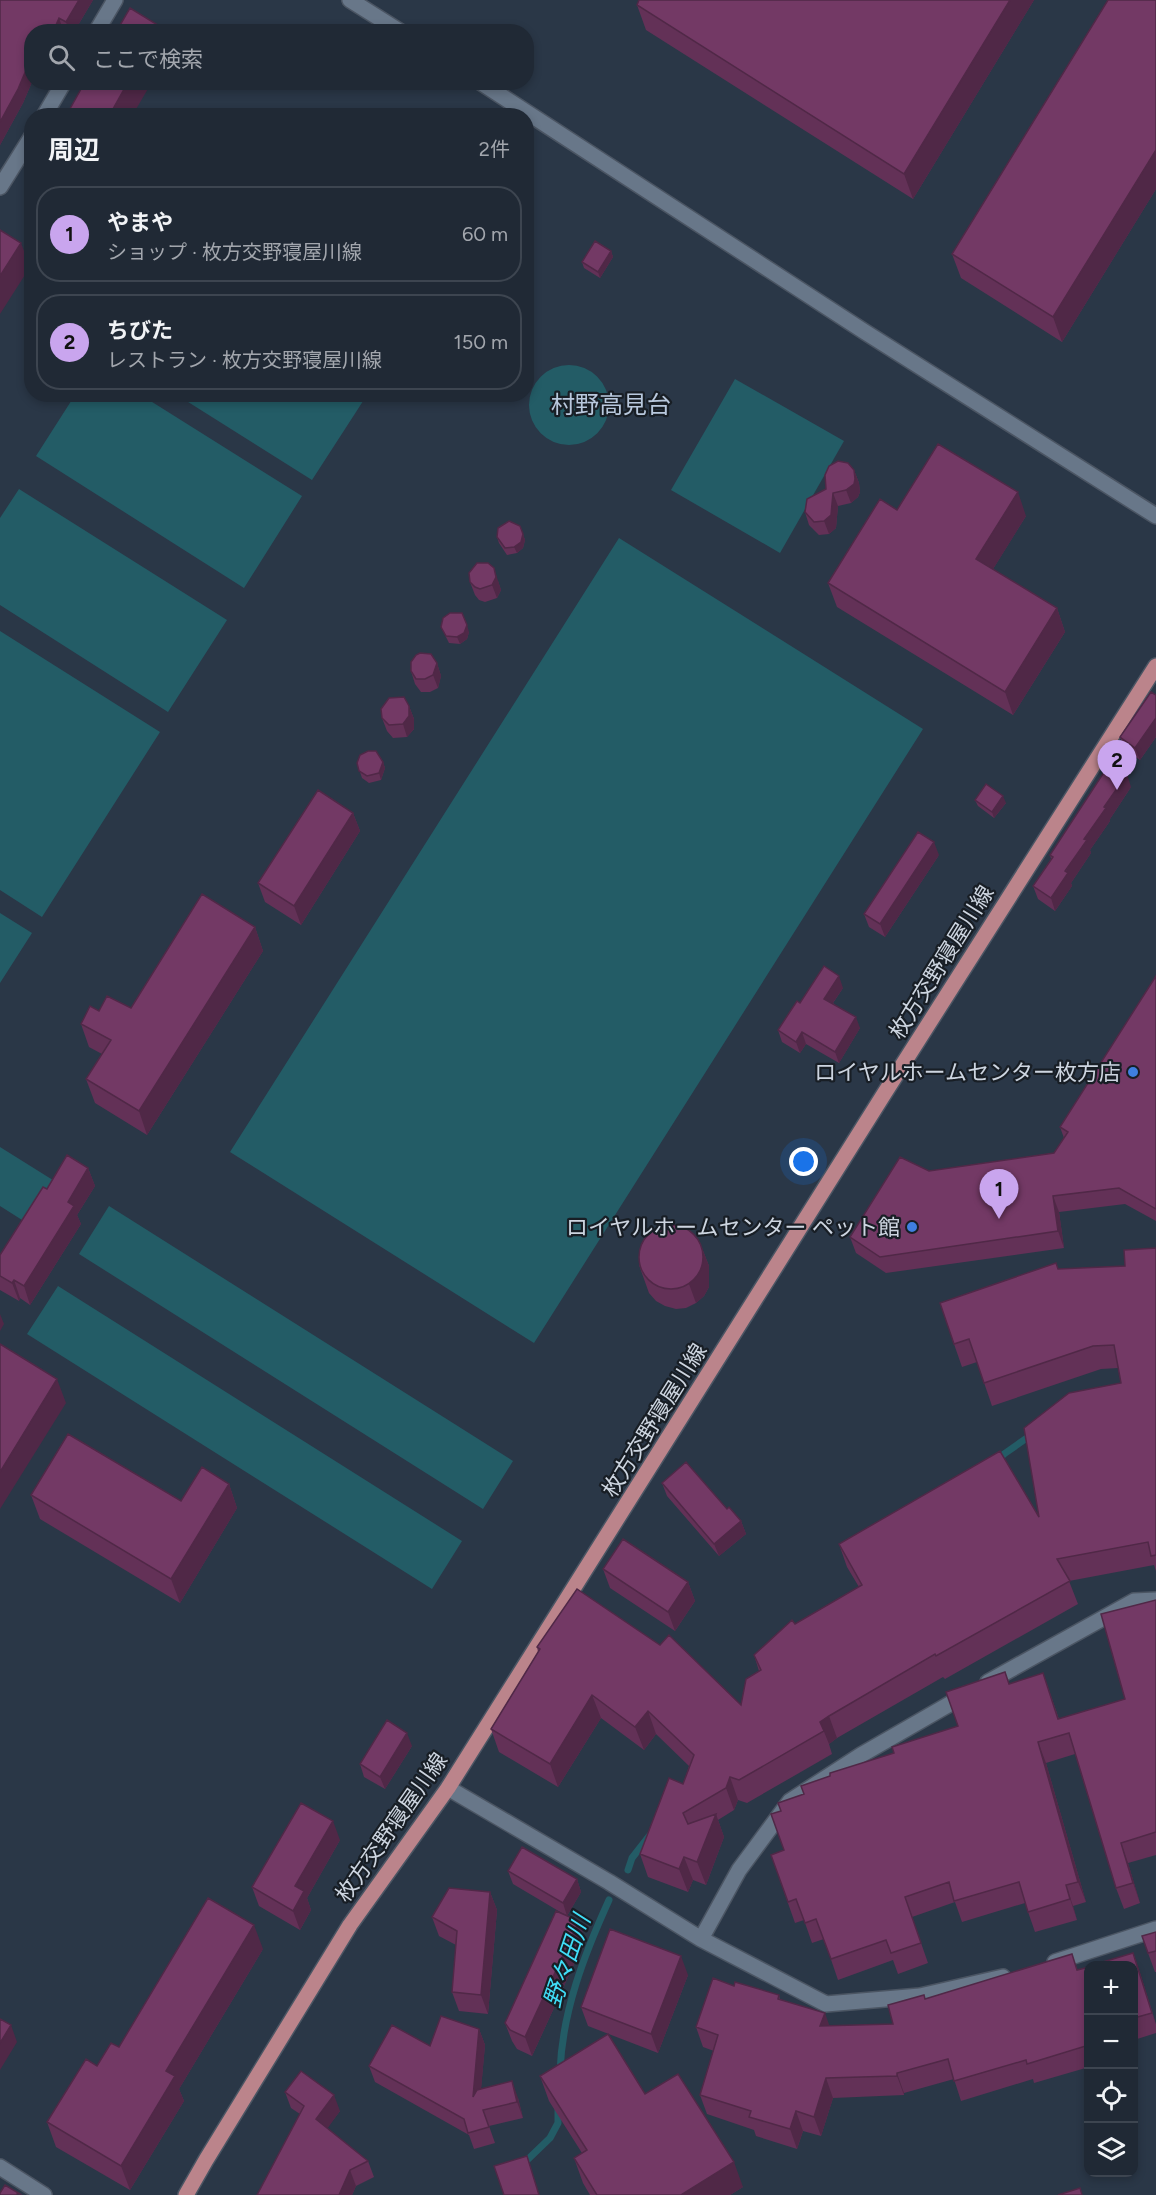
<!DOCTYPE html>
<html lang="ja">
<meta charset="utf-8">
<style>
:root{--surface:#202935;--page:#28313d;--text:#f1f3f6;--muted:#a2a6ad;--line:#3d4550;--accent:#c9a5ee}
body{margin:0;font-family:Figtree,"Noto Sans JP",sans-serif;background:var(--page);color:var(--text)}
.controls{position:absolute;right:18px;bottom:18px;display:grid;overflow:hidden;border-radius:12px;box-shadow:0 3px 9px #0003}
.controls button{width:54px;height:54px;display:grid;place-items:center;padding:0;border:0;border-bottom:2px solid var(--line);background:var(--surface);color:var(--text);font:30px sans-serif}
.you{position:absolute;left:804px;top:1162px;width:21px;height:21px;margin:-15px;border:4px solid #fff;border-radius:50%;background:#1a73e8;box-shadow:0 0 0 9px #1a73e833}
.badge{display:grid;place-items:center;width:39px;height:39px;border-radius:50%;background:var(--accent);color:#111;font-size:20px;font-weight:700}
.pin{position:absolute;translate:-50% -50px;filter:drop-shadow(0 2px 3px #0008)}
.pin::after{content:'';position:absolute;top:32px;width:21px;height:18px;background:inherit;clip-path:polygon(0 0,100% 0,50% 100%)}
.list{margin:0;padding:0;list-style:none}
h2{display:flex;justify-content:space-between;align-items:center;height:78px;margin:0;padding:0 24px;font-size:26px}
h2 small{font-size:20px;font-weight:400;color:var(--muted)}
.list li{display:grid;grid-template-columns:39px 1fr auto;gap:18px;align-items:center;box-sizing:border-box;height:96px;margin:0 12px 12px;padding:0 12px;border:2px solid var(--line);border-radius:24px}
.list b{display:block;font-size:22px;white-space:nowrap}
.list p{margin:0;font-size:20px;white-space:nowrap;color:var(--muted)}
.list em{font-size:20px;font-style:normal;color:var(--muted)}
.icon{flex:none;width:33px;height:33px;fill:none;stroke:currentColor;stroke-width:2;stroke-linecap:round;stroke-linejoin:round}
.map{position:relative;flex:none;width:1156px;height:2195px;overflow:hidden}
.search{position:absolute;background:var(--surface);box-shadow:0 3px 9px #0003;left:24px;top:24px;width:510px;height:66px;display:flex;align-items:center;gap:15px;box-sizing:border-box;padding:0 21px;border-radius:24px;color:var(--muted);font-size:22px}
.panel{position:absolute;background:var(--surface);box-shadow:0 3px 9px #0003;left:24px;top:108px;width:510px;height:294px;border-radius:24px}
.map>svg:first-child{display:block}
.water{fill:#235c66}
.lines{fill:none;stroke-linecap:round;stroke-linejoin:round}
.stream{stroke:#235c66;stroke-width:7}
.street-casing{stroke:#4b5563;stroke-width:18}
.secondary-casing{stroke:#4b5563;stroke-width:18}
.primary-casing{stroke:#4b5563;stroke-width:18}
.street{stroke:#687789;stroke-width:15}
.secondary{stroke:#687789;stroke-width:15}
.primary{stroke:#bb848b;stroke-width:15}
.wall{fill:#633157}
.shaded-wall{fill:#502847}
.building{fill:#733965;stroke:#502847;stroke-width:1.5}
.shop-dot{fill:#3f7fe0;stroke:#181e25;stroke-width:2}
.labels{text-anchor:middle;stroke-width:4.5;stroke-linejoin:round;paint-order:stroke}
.street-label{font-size:22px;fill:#cdd5e0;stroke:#181e25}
.poi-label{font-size:22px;fill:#cdd5e0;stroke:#181e25;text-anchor:end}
.neighbourhood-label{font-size:24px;fill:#b8c8dd;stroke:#181e25}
.water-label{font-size:24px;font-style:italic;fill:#40def8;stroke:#181e25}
</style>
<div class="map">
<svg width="1156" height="2195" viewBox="0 0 1156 2195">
<rect width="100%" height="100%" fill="#2a3747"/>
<path class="water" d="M529 405a40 40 0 1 1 80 0a40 40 0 1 1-80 0Z
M735,379L844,441L780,553L671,490Z
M75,395H141L302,496L244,588L36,456Z
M177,395H367L312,480Z
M19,489L227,620L168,712L0,605V518Z
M619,538L923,729L534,1343L230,1152Z
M0,631L160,732L42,917L0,890Z
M0,913L32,933L0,983Z
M0,1147L56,1182L30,1225L0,1206Z
M109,1206L513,1461L483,1509L79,1254Z
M58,1286L462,1541L432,1589L27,1334Z"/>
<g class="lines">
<path class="stream" d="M997,1461L1004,1454L1034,1433
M628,1870L632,1858L650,1835
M560,2072C562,2012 584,1955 609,1900
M523,2164L550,2138L558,2123V2107"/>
<g class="street-casing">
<path id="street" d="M96,32L115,0
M44,116L64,82
M0,187L32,136
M988,1682L1134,1601L1156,1600
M448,1788L609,1882L701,1939L826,2004L920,1996L1003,1977
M701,1939L739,1870L790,1801L861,1755L967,1694
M1055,1962L1156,1929
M0,2167L44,2195"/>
</g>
<g class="secondary-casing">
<path id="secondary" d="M350,0L401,32
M480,82L865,332L1156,516"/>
</g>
<g class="primary-casing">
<path id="primary" d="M186,2195L206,2160L350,1925L448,1788L884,1094L1156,666"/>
</g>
<use href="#street" class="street"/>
<use href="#secondary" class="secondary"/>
<use href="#primary" class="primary"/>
</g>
<path class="wall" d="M0,0H93L74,32H32V82L23,103L0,145Z
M639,0H1034L913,199L646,30L637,5Z
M1156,0V189L1062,342L961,278L952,254Z
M32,172V197L26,182Z
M611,251L613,257L600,278L584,268L582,262Z
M854,470L859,483L860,492L858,497L851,503L838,506L836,528L829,534L819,535L809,525L805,512L826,489Z
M897,510L1026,516L993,569L1057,608L1065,632L1013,715L837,607L828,583Z
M520,526L525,540L523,548L517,553L507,555L499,543L497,537Z
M498,581L501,590L497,598L485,602L479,600L475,595L470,582Z
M441,627L469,632L467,639L460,644L449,643Z
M437,663L441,676L438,688L430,692H421L415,684L411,671Z
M1156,695V737L1140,760L1125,750L1120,737Z
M409,706L414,719V729L407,737L393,738L387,731L382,718Z
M383,762L385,768L381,780L369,783L362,778L357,763Z
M1131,787L1110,819V821L1090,850L1091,853L1071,883L1072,886L1055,911L1038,899L1033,886L1051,859L1050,855Z
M975,800L1006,803L994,818L978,806Z
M353,813L360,831L301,925L265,902L258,883Z
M939,855L885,937L869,927L864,914Z
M255,927L263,951L147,1135L95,1103L86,1079L102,1054L89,1047L81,1024L99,1011L131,1008Z
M1156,976V1221L1125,1204L1059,1212L1064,1248L886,1273L856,1253L850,1237L929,1171L1054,1153L1064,1138L1060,1127Z
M843,988L833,1003L860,1028L839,1063L806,1044L800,1053L782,1042L778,1030L800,1003Z
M88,1168L95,1186L77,1215L81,1224L30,1305L20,1298L19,1301L0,1290V1255L47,1189Z
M702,1248L709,1266V1287L704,1296L696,1303L686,1308L676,1309L665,1306L656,1301L649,1293L639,1265Z
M1156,1248V1571L1154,1565L1069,1581L1078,1604L945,1679L943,1677L837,1738L829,1744L832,1754L747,1803L738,1800L734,1810L718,1820L724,1837L706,1885L693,1880L688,1892L648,1877L640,1854L683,1784L689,1766L656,1734L644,1750L601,1718L558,1787L499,1752L491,1729L538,1652L537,1647L741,1705L759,1671L754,1655L795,1624L859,1587L847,1567L839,1544L1039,1517L1121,1383L1118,1368L1101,1369L992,1406L977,1362L962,1367L954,1344L1058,1269L1125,1266Z
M662,1483L727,1509L741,1521L746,1534L719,1556L667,1496Z
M229,1484L237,1508L180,1603L40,1519L31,1495L181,1501Z
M603,1569L688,1582L695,1601L675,1631L610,1588Z
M1156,1600V1855L1128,1863L1140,1903L1124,1909L1116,1888L1075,1754L1046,1763L1086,1902L1073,1906L1077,1920L1035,1932L1025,1903L962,1922L955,1902L912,1917L928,1963L898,1974L893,1960L838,1980L824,1939L812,1943L804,1920L795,1923L771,1855L784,1850L781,1811L804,1794L958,1726L1009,1684L1043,1673L1059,1719L1125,1699Z
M412,1746L385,1789L364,1777L360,1764Z
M340,1840L307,1898L311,1910L300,1930L259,1906L252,1887Z
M508,1871L577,1879L581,1892L567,1916L513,1884Z
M490,1892L497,1910L488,2014L459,2011L452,1992L456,1945L439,1936L432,1917Z
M579,1921L585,1940L532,2056L517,2049L512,2041L505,2023Z
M1156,1932V1972H1155L1148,1953Z
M263,1949L179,2089L184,2101L130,2190L56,2147L47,2122L119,2047Z
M1133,1953L1140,1973L1156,2024V2033L1134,2040Z
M1089,1967V2067L1034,2083L1033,2079L961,2101L954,2079L904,2093V2095L833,2098L821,2136L803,2131L797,2149L756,2136L754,2130L707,2114L700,2095L714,2051L703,2047L696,2027L779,1995L780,1999L829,2026L893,2024L926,1999L1077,1970Z
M688,1975L658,2053L588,2026L581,2007Z
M479,2029L485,2045L481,2088L518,2098L523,2118L489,2126L495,2143L474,2149L469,2135L375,2082L369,2066L430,2046Z
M540,2076L645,2094L743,2187L730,2195H590L583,2183L574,2158L582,2153L549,2101Z
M285,2092L340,2111L327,2128L368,2161L374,2177L356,2186L352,2195H257L300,2114L291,2108Z"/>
<path class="shaded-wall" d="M79,0H93L74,32H69L66,22Z
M1010,0H1034L913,199L904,174Z
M59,18L64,32H53Z
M32,56V82L23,103L0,145V122Z
M128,82H152L132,116H109Z
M1156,150V189L1062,342L1053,317Z
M21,243L30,267L0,314V276Z
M611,251L613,257L600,278L598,272Z
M854,470L859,483L860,492L858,497L851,503L846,490Z
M1018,492L1026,516L985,582L976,559Z
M833,493L838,506L836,528L829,534L824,521Z
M523,534L525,540L523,548L517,553L514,547Z
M494,568L501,590L497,598L492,585Z
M1057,608L1065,632L1013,715L1005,692Z
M467,625L469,632L467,639L460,644L457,637Z
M437,663L441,676L438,688L433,675Z
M409,706L414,719V729L407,737L403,724Z
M1156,718V737L1140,760L1135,748Z
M383,762L385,768L381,780L379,773Z
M1127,774L1131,787L1110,819V821L1090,850L1091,853L1071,883L1072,886L1055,911L1051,898L1084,839L1104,807Z
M1003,796L1006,803L994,818L992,812Z
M353,813L360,831L301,925L294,906Z
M934,842L939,855L885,937L880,924Z
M255,927L263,951L147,1135L139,1111Z
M839,976L843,988L828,1010L824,999Z
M856,1017L860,1028L839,1063L835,1052Z
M802,1032L806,1044L800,1053L796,1042Z
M88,1168L95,1186L77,1215L81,1224L30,1305L24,1286L68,1202Z
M1053,1196L1059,1212L1064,1248L1058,1231Z
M702,1248L709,1266V1287L704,1296L696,1303L689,1284Z
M14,1280L20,1298L19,1301L12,1283Z
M0,1314L4,1324L0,1331Z
M57,1379L66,1403L0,1509V1472Z
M229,1484L237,1508L180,1603L171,1579Z
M741,1521L746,1534L719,1556L714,1544Z
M688,1582L695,1601L675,1631L668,1612Z
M592,1695L601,1718L558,1787L550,1764Z
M648,1711L656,1734L644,1750L635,1727Z
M829,1716L837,1738L829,1744L820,1722Z
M407,1733L412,1746L385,1789L380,1777Z
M1038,1742L1046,1763L1086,1902L1078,1882Z
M730,1777L738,1800L734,1810L726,1788Z
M716,1814L724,1837L706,1885L697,1862Z
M333,1821L340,1840L307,1898L311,1910L300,1930L293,1911L295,1886Z
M1121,1843L1128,1863L1140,1903L1133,1883Z
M684,1857L693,1880L688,1892L679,1869Z
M577,1879L581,1892L567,1916L563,1903Z
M1066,1885L1073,1906L1077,1920L1070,1899Z
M490,1892L497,1910L488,2014L481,1995Z
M579,1921L585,1940L532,2056L525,2037Z
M254,1925L263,1949L179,2089L184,2101L130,2190L121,2166L166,2071Z
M1133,1953L1140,1973L1156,2025L1152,2013Z
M681,1956L688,1975L658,2053L651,2034Z
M825,2013L832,2033L820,2026Z
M11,2025L17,2042L0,2070V2043Z
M479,2029L485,2045L479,2113L473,2097Z
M897,2073L904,2093V2095L897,2076Z
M826,2078L833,2098L821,2136L814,2117Z
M512,2081L518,2098L523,2118L517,2102Z
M334,2095L340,2111L322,2136L316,2119Z
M796,2111L803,2131L797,2149L790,2129Z
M734,2162L743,2187L730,2195H681Z
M350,2170L356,2186L352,2195H339Z"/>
<path class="building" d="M0,0H79L66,22L59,18L53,32H32V56L18,89L0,122Z
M639,0H1010L904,174L637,5Z
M1108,0H1156V150L1053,317L952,254Z
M130,8L161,27L159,32H116Z
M85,82H128L109,116H66Z
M32,172V185L26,182Z
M0,230L21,243L0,276Z
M595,241L611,251L598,272L582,262Z
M938,444L1018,492L976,559L1057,608L1005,692L828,583L880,499L897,510Z
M838,461L848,463L854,470L855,479L854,484L846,490L833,493L831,515L824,521L814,522L805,512L807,499L826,489L825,475L829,466Z
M509,521L520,526L523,534L521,542L514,547L505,548L497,537L498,528Z
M477,563H488L494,568L496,577L492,585L480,589L475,587L470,582L469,573Z
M450,613H462L467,625L464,633L457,637L446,636L441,627L443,618Z
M420,653L431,654L437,663L433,675L425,679H416L411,671V662L416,655Z
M1151,692L1156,695V718L1135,748L1120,737Z
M404,697L409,706V716L403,724L389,725L382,718L381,709L389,698Z
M368,751H376L383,762L379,773L367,776L359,771L357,763L360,755Z
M1110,763L1127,774L1104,807L1106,808L1084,839L1087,840L1065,871L1068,873L1051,898L1033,886L1053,857L1050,855Z
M986,784L1003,796L992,812L975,800Z
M318,790L353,813L294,906L258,883Z
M918,832L934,842L880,924L864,914Z
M202,894L255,927L139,1111L86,1079L111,1040L81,1024L90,1006L99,1011L107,996L131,1008Z
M824,966L839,976L824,999L856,1017L835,1052L802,1032L796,1042L778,1030L797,1001L800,1003Z
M1156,976V1209L1119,1188L1053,1196L1058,1231L880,1257L850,1237L900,1157L929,1171L1054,1153L1068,1132L1060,1127Z
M67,1155L88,1168L68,1202L74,1206L24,1286L14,1280L12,1283L0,1276V1255L43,1187L47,1189Z
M639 1257a32 32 0 1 1 64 0a32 32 0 1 1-64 0Z
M1156,1248V1555L1151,1556L1148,1542L1057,1559L1070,1581L936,1656L935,1654L829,1716L820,1722L824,1731L739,1780L730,1777L726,1788L683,1813L688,1824L716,1814L697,1862L684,1857L679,1869L640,1854L669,1778L683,1784L694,1755L648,1711L635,1727L592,1695L550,1764L491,1729L540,1649L537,1647L577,1589L660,1645L669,1635L741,1705L746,1679L761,1670L754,1655L792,1620L795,1624L862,1585L839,1544L1000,1451L1039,1517L1024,1428L1069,1393L1121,1383L1114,1345L1093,1346L984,1383L969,1339L954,1344L940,1303L1056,1263L1058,1269L1125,1266L1124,1250Z
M0,1344L57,1379L0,1472Z
M68,1434L181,1501L202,1467L229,1484L171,1579L31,1495Z
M686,1462L727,1509L729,1507L741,1521L714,1544L662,1483Z
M623,1539L688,1582L668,1612L603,1569Z
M1156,1600V1832L1121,1843L1133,1883L1116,1888L1069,1733L1038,1742L1078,1882L1066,1885L1070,1899L1028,1912L1019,1882L954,1901L949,1882L905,1897L921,1943L891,1953L886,1940L831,1959L816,1919L805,1923L796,1899L788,1902L771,1855L784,1850L771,1814L781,1811L778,1803L804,1794L801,1786L830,1776V1773L894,1753L892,1747L958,1726L946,1692L1005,1672L1009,1684L1043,1673L1058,1719L1125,1699L1101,1614Z
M387,1720L407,1733L380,1777L360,1764Z
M301,1803L333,1821L295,1886L304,1891L293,1911L252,1887Z
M522,1847L577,1879L563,1903L508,1871Z
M449,1888L490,1892L481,1995L452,1992L457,1931L432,1917Z
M208,1898L254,1925L166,2071L175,2076L121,2166L47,2122L86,2059L97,2066L111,2043L119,2047Z
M556,1911L579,1921L525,2037L510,2030L505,2023Z
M610,1929L681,1956L651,2034L581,2007Z
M1156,1932V1951L1148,1953L1142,1936Z
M1133,1953L1152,2013L1134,2018V1965H1093Z
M1072,1954L1077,1970L1089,1967V2045L1027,2064L1026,2060L954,2081L948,2059L897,2073V2076L826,2078L814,2117L796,2111L790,2129L749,2117L751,2111L700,2095L718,2035L696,2027L713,1978L734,1986L735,1982L779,1995L778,1999L825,2013L820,2026L893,2024L888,2005L924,1995L925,1999Z
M441,2016L479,2029L473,2097L477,2090L512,2081L517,2102L483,2110L489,2127L468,2133L464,2119L369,2066L392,2025L430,2046Z
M0,2019L11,2025L0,2043Z
M608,2034L645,2094L678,2074L734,2162L681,2195H597L574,2158L587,2150L540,2076Z
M301,2071L334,2095L316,2119L368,2161L350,2170L339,2195H257L304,2106L285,2092Z
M527,2156L539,2195H504L494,2166Z
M5,2185L20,2194H19L18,2193L16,2195H0V2193Z
M1080,2188L1082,2195H1058Z"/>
<g class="shop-dot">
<circle cx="1133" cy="1072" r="6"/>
<circle cx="912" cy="1227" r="6"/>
</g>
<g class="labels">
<g class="street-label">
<text transform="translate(941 962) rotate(-58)" y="8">枚方交野寝屋川線</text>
<text transform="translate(654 1420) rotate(-58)" y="8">枚方交野寝屋川線</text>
<text transform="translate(391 1827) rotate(-55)" y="8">枚方交野寝屋川線</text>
</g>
<g class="poi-label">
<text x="1121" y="1080">ロイヤルホームセンター枚方店</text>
<text x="900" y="1235">ロイヤルホームセンター ペット館</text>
</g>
<g class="neighbourhood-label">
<text x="611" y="413">村野高見台</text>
</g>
<g class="water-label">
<text transform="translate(567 1961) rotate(-71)" y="8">野々田川</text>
</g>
</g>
</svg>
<div class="controls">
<button>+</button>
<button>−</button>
<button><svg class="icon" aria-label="locate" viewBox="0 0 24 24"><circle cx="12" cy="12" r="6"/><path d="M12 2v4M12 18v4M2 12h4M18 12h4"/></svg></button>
<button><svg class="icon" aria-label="layers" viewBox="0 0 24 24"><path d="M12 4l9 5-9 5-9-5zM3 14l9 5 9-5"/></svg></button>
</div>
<div class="you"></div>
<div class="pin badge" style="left:999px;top:1219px">1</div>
<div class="pin badge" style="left:1117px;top:790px">2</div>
<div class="search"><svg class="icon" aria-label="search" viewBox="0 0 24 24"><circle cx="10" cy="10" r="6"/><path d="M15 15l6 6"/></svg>ここで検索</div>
<section class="panel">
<h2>周辺<small>2件</small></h2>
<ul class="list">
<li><span class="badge">1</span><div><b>やまや</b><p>ショップ · 枚方交野寝屋川線</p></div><em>60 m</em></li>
<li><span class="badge">2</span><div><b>ちびた</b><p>レストラン · 枚方交野寝屋川線</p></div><em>150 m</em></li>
</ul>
</section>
</div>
